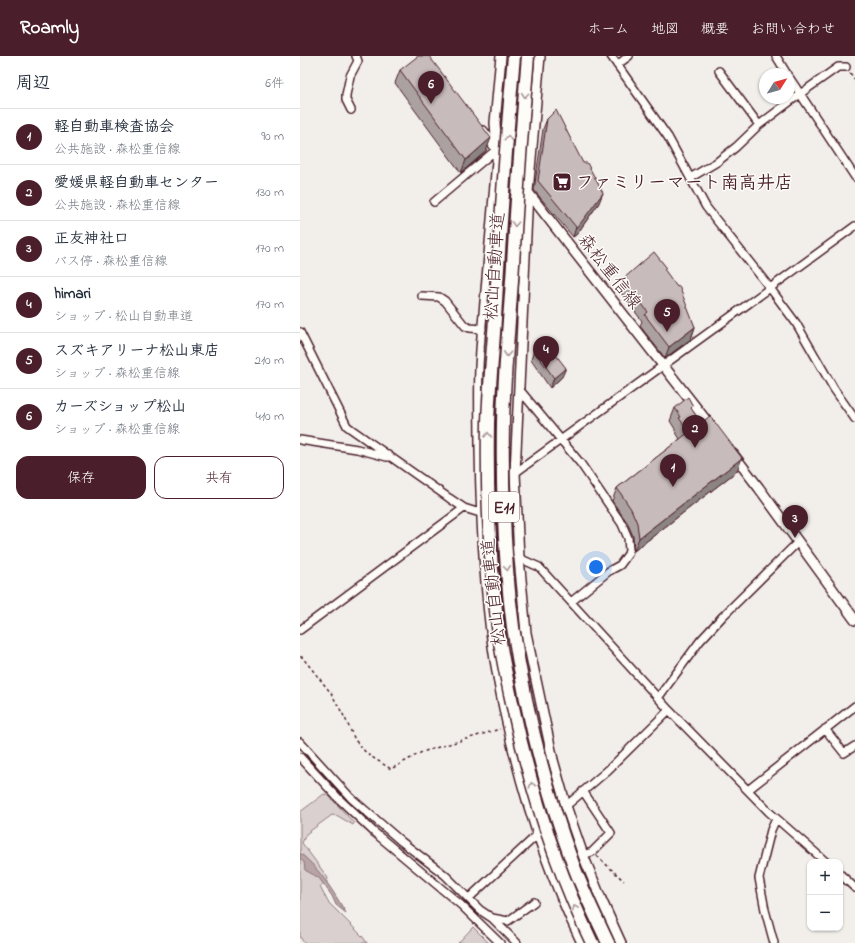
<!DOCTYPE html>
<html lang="ja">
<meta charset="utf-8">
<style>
:root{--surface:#fff;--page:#f2f2f3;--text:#1f2937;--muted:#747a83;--line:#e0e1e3;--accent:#4a1f2b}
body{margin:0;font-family:"Indie Flower","Klee One",sans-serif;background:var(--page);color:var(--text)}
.controls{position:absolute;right:12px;bottom:12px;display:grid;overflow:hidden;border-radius:8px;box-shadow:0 1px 3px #0004}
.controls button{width:36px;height:36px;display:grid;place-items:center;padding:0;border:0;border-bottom:1px solid var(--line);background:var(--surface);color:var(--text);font:20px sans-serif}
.compass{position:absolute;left:459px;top:12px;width:36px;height:36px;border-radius:50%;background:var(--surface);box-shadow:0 1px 3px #0004;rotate:53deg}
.you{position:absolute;left:296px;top:511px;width:14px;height:14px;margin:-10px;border:3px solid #fff;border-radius:50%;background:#1a73e8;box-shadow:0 0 0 6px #1a73e833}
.badge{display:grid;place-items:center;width:26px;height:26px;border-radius:50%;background:var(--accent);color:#fff;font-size:13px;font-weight:700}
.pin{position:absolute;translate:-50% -33px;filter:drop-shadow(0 1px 2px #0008)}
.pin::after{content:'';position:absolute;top:21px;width:14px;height:12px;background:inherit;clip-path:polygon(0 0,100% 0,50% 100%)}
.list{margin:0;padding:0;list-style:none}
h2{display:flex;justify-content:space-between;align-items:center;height:52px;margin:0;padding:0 16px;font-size:17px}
h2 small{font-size:13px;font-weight:400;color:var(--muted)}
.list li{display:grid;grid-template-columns:26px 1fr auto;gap:12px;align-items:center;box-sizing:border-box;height:56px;padding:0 16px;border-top:1px solid var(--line)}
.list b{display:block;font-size:15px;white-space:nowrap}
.list p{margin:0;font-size:13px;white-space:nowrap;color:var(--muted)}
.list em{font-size:13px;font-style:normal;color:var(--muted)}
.actions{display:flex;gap:8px;padding:12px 16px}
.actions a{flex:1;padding:9px 0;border:1px solid var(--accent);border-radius:12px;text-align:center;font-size:14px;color:var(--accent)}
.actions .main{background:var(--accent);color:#fff}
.map{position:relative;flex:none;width:555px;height:887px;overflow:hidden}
header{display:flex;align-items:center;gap:24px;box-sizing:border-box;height:56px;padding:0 20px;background:var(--accent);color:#fff}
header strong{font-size:19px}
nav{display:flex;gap:22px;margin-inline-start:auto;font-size:14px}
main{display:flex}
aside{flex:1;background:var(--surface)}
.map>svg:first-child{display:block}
.green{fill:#d9d0cf;stroke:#92787d}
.water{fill:#b7a5a6;stroke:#8b6f75}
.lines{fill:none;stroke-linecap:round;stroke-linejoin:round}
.street-casing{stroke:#4a1f2b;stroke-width:10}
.secondary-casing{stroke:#4a1f2b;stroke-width:12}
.path{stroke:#4a1f2b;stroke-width:1.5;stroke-dasharray:3 3;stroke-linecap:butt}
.street{stroke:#fdfcf7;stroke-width:7}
.secondary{stroke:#fdfcf7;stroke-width:9}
.highway-bridge-casing{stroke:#4a1f2b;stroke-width:15;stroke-linecap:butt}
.highway-bridge{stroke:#fdfcf7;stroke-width:12}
.wall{fill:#aca1a1;stroke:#4a1f2b}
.shaded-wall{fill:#8c8383;stroke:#4a1f2b}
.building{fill:#c8bbbb;stroke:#4a1f2b}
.oneway{stroke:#ac999b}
.labels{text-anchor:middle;stroke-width:3;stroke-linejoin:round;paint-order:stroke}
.shield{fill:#fdfcf7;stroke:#806168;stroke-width:1}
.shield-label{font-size:17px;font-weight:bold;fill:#4a1f2b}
.poi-label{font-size:18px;font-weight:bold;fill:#4a1f2b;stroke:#fdfcf7;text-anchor:start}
.street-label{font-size:18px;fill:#4a1f2b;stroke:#fdfcf7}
</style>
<header>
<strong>Roamly</strong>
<nav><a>ホーム</a><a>地図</a><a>概要</a><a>お問い合わせ</a></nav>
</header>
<main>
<aside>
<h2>周辺<small>6件</small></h2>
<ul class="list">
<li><span class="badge">1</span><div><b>軽自動車検査協会</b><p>公共施設 · 森松重信線</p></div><em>90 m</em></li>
<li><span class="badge">2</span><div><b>愛媛県軽自動車センター</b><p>公共施設 · 森松重信線</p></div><em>130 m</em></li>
<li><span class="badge">3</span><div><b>正友神社口</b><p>バス停 · 森松重信線</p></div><em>170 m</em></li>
<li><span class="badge">4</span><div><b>himari</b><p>ショップ · 松山自動車道</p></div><em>170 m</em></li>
<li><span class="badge">5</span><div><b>スズキアリーナ松山東店</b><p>ショップ · 森松重信線</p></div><em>210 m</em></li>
<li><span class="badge">6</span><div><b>カーズショップ松山</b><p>ショップ · 森松重信線</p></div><em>410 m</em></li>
</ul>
<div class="actions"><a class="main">保存</a><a>共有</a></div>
</aside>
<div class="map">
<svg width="555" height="887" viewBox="0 0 555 887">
<rect width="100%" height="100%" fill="#f2efeb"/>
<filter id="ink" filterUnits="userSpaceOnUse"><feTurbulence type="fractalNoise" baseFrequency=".025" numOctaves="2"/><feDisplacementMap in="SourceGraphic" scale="8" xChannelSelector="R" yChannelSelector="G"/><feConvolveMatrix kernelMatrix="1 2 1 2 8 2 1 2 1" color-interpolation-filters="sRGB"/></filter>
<g filter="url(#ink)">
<path class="green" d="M24,738L28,739L54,767L53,769L38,760L32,759L6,778L2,787L28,822L27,826L20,831L28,846L63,881L67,887H4L0,881V756Z
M173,871L189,887H158Z"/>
<path class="water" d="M0,797C20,813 33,835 46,857L36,849L32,840L19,822L5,814L4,806L0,803Z"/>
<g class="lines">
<g class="street-casing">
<path id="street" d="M476,0L487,18
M317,9L329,0
M419,15L459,69
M489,21L555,121
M51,54L46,44V39L50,20L58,5L56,0
M197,93C193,140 189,187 185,234C183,260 180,286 179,312C178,339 179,366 179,393C180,463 183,534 194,604C210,701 238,798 281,887
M390,122L417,106L436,91L459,69L500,38L538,11H546
M134,146L197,93
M555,170L470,232L496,267L534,333L555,363
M122,240L139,241L145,245L165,270L170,272L182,273
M0,276L47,370L51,373L149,442L164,452L180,457L183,460
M219,333L281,408L322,468L328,482L329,494L328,498L320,509L309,515L271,546
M0,384L57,393L87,401
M215,417L470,232L406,151L368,81L311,0
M190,468L219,502L239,511L369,654L469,756L526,806
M0,574L164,452
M358,642L400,585L423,560L498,486
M525,673L544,697L555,690
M0,686L51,742L102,786L145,819L180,854L192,862L217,887
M0,701L38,742L75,777L161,849L200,887
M448,734L555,650
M283,735L311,777L292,796L283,799
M266,750L308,714L369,654
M540,818L555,832
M169,842L237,779
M192,862L208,865L234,846
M474,887L465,854L459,822L471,774L476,763"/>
</g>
<g class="secondary-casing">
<path id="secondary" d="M240,0L228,136L215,417L219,502L226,577L253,704L266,750L283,799L301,843L321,887
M183,75L220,124
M197,92L195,67L201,0
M227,135L412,372
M433,398L459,432L555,564"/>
</g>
<path class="path" d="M550,17L555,24
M0,601H2L31,637L45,662L55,684L67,698L91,713L122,696L200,673
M297,800L324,825"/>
<use href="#street" class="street"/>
<use href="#secondary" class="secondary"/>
<g class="highway-bridge-casing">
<path id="highway-bridge" d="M214,0C206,87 200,175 195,262C193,297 189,332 188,367C187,434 189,504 198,571C201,598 207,624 213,651C230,732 256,812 292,887
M228,0C222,69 217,139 213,208C210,261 204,314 203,367C202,435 204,504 213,571C225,651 245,732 273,808C283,835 296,861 308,887"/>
</g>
<use href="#highway-bridge" class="highway-bridge"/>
</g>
<path class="wall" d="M100,14L186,95L161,117L95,27Z
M247,63L299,147L277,178L273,181L234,134L243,73Z
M364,214L395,271L391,283L365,302L340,270L342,265L319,234L323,223Z
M234,294L262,321L250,332L231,304Z
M375,352L392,354L401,367L437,415L334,495L333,480L327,466L312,445L317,432L380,383L375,375V373L370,365Z"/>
<path class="shaded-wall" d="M191,82L186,95L161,117L166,104Z
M303,137L299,147L277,178L273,181L276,171Z
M395,271L391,283L365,302L369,291Z
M266,312L262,321L250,332L254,322Z
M442,402L437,415L334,495L339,482Z"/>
<path class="building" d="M118,0H129L191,82L166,104L100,14Z
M256,54L283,107H287L303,137L280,168L276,171L238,125L247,63Z
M354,196L366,211L364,213L377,231L379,230L395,271L369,291L345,259L348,256L323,223Z
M245,285L266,312L254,322L234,294Z
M388,341L393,350L391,352L401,367L410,360L442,402L339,482L337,467L331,453L317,432L389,376L379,362L381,361L375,352Z"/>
<defs><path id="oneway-chevron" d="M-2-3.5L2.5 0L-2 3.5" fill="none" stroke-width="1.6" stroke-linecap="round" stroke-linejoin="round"/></defs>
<g class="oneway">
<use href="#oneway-chevron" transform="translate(225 39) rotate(95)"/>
<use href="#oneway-chevron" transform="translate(208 82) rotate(-86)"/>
<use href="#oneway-chevron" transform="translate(215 168) rotate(93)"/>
<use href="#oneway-chevron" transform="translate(207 298) rotate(93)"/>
<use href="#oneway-chevron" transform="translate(188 379) rotate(-90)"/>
<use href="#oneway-chevron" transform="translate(207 512) rotate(85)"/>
<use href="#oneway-chevron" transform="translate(232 729) rotate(-107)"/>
<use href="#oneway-chevron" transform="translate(275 852) rotate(-113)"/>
</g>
</g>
<defs>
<g id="supermarket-square" transform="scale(1)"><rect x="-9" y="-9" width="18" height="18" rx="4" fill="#4a1f2b" stroke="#fdfcf7"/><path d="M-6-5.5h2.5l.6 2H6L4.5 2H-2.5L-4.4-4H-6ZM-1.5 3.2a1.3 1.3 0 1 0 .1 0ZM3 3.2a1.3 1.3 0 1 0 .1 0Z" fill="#fff"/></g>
</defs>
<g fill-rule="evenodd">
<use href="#supermarket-square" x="262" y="126"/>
</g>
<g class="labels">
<rect class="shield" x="189" y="436" width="30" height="30" rx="3"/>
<g class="shield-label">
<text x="204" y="457">E11</text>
</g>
<g class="poi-label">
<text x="276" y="132">ファミリーマート南高井店</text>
</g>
<g class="street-label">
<text transform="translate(194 210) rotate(-86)" y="6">松山自動車道</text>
<text transform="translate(310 215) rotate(52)" y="6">森松重信線</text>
<text transform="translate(193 536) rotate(-96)" y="6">松山自動車道</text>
</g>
</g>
</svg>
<div class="controls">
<button>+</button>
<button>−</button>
</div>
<svg class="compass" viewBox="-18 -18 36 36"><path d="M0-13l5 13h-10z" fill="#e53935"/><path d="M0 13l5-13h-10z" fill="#747a83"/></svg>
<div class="you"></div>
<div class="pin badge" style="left:373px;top:431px">1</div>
<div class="pin badge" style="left:395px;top:392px">2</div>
<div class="pin badge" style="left:495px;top:482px">3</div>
<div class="pin badge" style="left:246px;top:313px">4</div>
<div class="pin badge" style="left:367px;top:276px">5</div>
<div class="pin badge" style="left:131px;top:48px">6</div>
</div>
</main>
